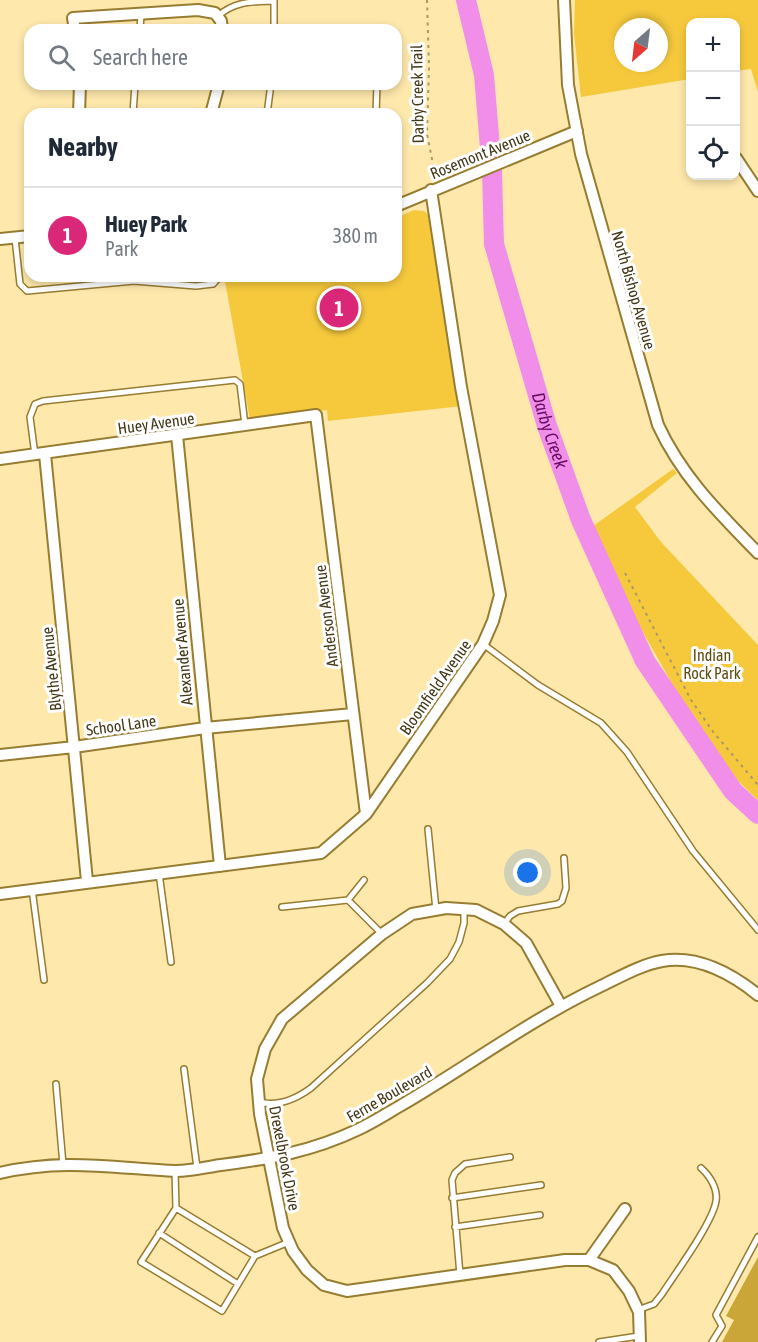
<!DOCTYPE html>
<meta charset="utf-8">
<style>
:root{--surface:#fff;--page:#f6f6f7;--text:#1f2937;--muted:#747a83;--line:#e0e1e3;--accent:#db2777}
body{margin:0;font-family:"Asap Condensed",sans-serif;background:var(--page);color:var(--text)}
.controls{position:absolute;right:18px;top:18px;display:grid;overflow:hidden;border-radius:12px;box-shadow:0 3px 9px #0003}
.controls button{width:54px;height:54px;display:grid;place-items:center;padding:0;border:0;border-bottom:2px solid var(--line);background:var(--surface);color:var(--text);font:30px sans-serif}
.compass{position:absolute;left:614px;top:18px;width:54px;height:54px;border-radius:50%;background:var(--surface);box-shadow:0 3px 9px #0003;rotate:208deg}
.you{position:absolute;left:528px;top:873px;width:21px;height:21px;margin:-15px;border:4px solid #fff;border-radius:50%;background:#1a73e8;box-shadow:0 0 0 9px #1a73e833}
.badge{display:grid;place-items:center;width:39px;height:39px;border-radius:50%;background:var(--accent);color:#fff;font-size:20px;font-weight:700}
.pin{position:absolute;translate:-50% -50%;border:3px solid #fff;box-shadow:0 2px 6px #0006}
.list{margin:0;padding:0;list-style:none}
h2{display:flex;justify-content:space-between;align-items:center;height:78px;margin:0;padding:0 24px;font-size:26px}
h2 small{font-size:20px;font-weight:400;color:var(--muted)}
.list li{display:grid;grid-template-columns:39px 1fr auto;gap:18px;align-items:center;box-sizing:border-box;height:96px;padding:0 24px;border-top:2px solid var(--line)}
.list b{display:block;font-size:22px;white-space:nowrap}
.list p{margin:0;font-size:20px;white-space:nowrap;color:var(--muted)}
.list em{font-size:20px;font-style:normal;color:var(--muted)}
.icon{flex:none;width:33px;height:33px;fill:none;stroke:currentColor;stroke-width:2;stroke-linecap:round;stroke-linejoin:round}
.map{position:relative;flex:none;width:758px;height:1342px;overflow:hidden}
.search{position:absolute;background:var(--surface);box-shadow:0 3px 9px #0003;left:24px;top:24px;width:378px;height:66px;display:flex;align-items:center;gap:15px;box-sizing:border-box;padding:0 21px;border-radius:18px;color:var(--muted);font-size:22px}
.panel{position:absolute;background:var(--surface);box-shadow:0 3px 9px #0003;left:24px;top:108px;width:378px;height:174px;border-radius:18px}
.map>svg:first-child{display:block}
.green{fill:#f6c93d;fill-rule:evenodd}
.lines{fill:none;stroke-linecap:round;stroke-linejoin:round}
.river{stroke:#f18ee9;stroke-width:20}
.building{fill:#caa537}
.lane-casing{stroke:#977d31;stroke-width:8}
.street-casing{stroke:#977d31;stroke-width:14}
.path{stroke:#a99869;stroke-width:2;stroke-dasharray:3 4.5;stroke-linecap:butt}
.lane{stroke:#fff;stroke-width:5}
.street{stroke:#fff;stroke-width:10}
.labels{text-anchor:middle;stroke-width:6;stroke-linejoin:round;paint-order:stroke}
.street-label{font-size:16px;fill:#433818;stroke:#fff}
.park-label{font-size:16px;fill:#5f4c12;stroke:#fff}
.water-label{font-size:18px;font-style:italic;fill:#670c64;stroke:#fff}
</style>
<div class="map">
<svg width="758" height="1342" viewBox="0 0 758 1342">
<rect width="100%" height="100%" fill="#fee8ac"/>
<path class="green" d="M575,0H758V92L751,69L736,71V22H690V79L581,97L574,34ZM623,27H659V63H623Z
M414,210L424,211L434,220L462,406L328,421L327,410L250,420L224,276H396V218Z
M673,469L677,473L635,507L661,542L758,645V800L714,758L586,531Z"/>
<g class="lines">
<path class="river" id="s1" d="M466,0L484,75L492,172L494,244L547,426L581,520L645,661L733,791L758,814"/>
</g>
<path class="building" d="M758,1257V1342H722L734,1320L726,1316Z"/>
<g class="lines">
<g class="lane-casing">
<path id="lane" d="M218,16C235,1 251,2 274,1V30
M140,30L141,14
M133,114L135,84
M267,114L271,84
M376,114L377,84
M15,238L20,284L27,291L134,281L196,286L213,284L220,276
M35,455L30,417L35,404L43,401L235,380L240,384L245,425
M483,644L538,685L601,723L627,752L693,851L758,930
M428,829L436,910
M159,873L171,962
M32,889L44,980
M348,900L364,880
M282,907L348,900L382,934
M504,924L510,916L518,911L558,904L562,901L566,888L564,858
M184,1069L197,1168
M56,1084L63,1165
M259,1102C278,1107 296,1099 311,1088L427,983L450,959L459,942L464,923V909
M175,1171L176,1208L141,1262L222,1311L255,1256L289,1242
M452,1198L541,1185
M176,1208L255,1256
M455,1227L540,1215
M159,1233L238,1284
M460,1275L452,1180L455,1173L465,1164L510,1157
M638,1310L654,1304L662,1294C675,1274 713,1222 716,1201C718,1189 710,1176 701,1168
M599,1342L639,1336
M712,1342L722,1326L716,1315L758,1237"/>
</g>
<g class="street-casing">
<path id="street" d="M564,0L568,85L581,154L658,425C682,477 719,513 758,553
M75,30L73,18L198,10L215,13L221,21L222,30
M79,114L80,84
M211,114L219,84
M736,158L758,191
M396,206L577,131
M0,239L30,236
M177,435L220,866
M45,454L87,881
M0,459L316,415L366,814
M0,755L74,747L205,728L353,714
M0,894L321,853L366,814L483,644L493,621L500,595L461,387L431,190
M561,1006L526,943L504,924L476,910L446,908L412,914L382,934L282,1019L265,1049L257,1079L260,1114L283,1228L293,1251L307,1270L324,1285L347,1291L565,1260H589L613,1270L629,1291L639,1312L640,1342
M0,1173C63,1158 113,1168 176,1171C191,1171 207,1167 221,1165C269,1159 313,1151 357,1130C372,1123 386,1114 400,1106C467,1067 530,1020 599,987C620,977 640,965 662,961C697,955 732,974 758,995
M589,1260L625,1209"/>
</g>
<path class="path" d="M427,0L429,67L427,134L436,179
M625,573L691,700L714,733L758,785"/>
<use href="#lane" class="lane"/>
<use href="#street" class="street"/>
</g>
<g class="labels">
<g class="street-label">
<text transform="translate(417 94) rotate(-91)" y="6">Darby Creek Trail</text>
<text transform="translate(480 154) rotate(-22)" y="6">Rosemont Avenue</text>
<text transform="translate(634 290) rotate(74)" y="6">North Bishop Avenue</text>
<text transform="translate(156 423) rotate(-8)" y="6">Huey Avenue</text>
<text transform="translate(326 616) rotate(-97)" y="6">Anderson Avenue</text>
<text transform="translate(182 652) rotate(-95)" y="6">Alexander Avenue</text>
<text transform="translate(51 669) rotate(-96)" y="6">Blythe Avenue</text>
<text transform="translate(435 687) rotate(-55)" y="6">Bloomfield Avenue</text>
<text transform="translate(121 725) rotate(-8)" y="6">School Lane</text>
<text transform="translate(389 1094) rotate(-30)" y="6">Ferne Boulevard</text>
<text transform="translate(285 1158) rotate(79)" y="6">Drexelbrook Drive</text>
</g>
<g class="park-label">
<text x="712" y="661">Indian<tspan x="712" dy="18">Rock Park</tspan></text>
</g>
<g class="water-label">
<text dy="6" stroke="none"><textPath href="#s1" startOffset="441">Darby Creek</textPath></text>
</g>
</g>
</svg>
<div class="controls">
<button>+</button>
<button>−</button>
<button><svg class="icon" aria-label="locate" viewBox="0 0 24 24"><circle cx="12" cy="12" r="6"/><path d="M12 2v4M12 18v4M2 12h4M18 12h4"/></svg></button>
</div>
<svg class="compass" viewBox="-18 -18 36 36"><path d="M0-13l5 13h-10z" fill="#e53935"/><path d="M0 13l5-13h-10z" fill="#747a83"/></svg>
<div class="you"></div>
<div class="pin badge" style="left:339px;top:308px">1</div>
<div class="search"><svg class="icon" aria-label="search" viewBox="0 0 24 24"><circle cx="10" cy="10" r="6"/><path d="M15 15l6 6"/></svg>Search here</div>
<section class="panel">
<h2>Nearby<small></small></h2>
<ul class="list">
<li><span class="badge">1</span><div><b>Huey Park</b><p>Park</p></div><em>380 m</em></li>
</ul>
</section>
</div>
